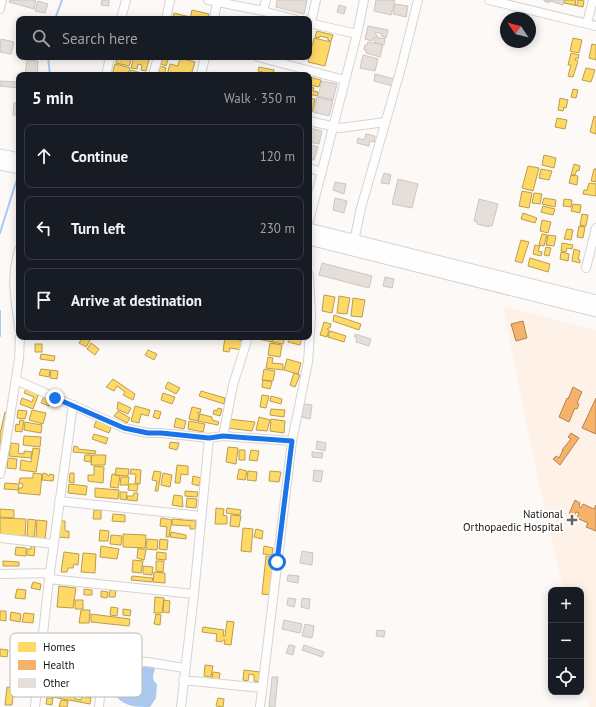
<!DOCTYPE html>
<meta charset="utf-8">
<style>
:root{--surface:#171b24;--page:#242831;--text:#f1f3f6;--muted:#9ea1a6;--line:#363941}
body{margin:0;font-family:"PT Sans",sans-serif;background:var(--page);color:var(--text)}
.controls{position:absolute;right:12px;bottom:12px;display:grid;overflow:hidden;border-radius:8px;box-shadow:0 2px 10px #0003}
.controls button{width:36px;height:36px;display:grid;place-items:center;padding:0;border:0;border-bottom:1px solid var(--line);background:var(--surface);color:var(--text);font:20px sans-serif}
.compass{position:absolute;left:500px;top:12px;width:36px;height:36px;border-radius:50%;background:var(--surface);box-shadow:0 2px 10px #0003;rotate:305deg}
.stop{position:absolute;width:12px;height:12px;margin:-9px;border:3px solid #1a73e8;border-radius:50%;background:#fff}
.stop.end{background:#1a73e8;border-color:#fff;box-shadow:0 1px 4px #0008}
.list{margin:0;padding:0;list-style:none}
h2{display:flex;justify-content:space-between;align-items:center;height:52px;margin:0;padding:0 16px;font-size:17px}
h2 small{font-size:13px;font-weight:400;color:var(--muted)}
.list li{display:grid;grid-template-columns:26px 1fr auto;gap:12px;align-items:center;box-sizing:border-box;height:64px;margin:0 8px 8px;padding:0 8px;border:1px solid var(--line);border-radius:8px}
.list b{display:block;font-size:15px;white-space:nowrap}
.list em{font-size:13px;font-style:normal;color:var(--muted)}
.icon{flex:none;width:22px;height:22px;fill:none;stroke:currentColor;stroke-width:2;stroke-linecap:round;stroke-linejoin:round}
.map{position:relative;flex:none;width:596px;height:707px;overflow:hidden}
.search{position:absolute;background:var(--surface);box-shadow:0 2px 10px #0003;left:16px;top:16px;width:296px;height:44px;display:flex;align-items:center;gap:10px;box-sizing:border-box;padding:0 14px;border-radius:8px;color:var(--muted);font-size:15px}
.panel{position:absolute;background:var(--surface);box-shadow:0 2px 10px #0003;left:16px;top:72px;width:296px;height:268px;border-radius:8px}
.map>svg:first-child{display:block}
.medical{fill:#fef2e8}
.water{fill:#abc9ee}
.homes{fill:#ffd966;stroke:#ba9e4d}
.health{fill:#f6b26b;stroke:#b38351}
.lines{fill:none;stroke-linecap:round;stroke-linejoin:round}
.stream{stroke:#abc9ee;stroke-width:2}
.building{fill:#e6dfd9;stroke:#c9c6c5}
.minor-casing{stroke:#d6d4d2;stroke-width:10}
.secondary-casing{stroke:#d6d4d2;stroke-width:13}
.minor{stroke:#fffefe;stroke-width:8}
.secondary{stroke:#fffefe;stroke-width:11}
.route{stroke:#1a73e8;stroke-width:5}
.poi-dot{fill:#686563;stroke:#fff;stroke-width:1.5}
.labels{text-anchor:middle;stroke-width:4;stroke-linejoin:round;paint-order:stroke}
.poi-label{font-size:11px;fill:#181614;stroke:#fff;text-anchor:end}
.key{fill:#fff;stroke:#bab9b8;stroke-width:1}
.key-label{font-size:11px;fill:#181614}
</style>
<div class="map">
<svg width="596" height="707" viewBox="0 0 596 707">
<rect width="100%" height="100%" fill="#fcf9f7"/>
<path class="medical" d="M503,306L596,330V707H589L581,670V590H563L532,451Z"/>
<path class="water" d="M149,664L155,669C153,675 151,680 157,684L156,698L150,707C137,707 125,707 117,697L120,677L128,666Z"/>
<path class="homes" d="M565,0H576L575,5H577L578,0L584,1L583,7L564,3Z
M192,10L209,14L207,19H190Z
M174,13L190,17V19H173Z
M317,31L333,35L331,41L328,40V38L320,36L319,38L315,37Z
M314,38L331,42L325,66L308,62Z
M573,38L582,40L579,53L570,51Z
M592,44L596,45V60L589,58Z
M571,53L579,55L578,59L576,58L575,60L578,61L573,77L568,76L571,65H568Z
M117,57H132L129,66L116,63Z
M134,57L149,60L146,71L141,70L142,65L138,64L137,69L131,68Z
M159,57H169L166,66L161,64L162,60L158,59Z
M180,58L195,62L191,75L181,74V75H167L170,64L178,66Z
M115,64L130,68L128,75H112Z
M160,66L166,68L164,75H158Z
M259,67L274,70L273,75L268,73L267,75H257V73L263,74V72L258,71Z
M586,68L595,70L591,82L582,80Z
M131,70L141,73V75H129Z
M309,77L321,80L319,87L309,85V86Z
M309,87L314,88L313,91L318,92L317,96L309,94Z
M573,89L578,90L576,98L571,97Z
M309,98L315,99L312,112L309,111Z
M560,98L568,100L566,108L564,107L563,111L558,110Z
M594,116L596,117V134L590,132Z
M557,118L567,120L565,129L555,127Z
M544,155L556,158L554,168L542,165Z
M574,164L580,166L579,171L577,170L575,175H571Z
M528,166L539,168L533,191L522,188Z
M541,169L552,171L549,180L539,178Z
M594,169H596V182L591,181Z
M571,175L578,176L577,185L569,183Z
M589,183L596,184V196L583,194L584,190H587Z
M522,191L532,193L529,208L519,206Z
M534,193L542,194L540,204L532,203Z
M544,198L556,200L555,207L542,204Z
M564,199L572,200L571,207L563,206Z
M573,204L581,205L580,213L571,211Z
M543,206L555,209L553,215L541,212Z
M523,213L537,218L535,223L521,219Z
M582,214L588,215L586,226L580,225Z
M542,220L551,222L548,233L540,231Z
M579,226L585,227L583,238L577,237Z
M567,229L573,230L571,240L564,239Z
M542,234L547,235L544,246L539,245Z
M548,235L556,236L554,246L546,245Z
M521,240L529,242L522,263L515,261Z
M562,243L573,245L572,249L567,248L566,252L561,251Z
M535,245L540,246L538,251L542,252L541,256L533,254Z
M546,247L551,248L549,256L544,255Z
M574,249L580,251L578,259L580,260V263L572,261Z
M561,252L569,254L568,261L560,259Z
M530,258L550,264L548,272L528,266Z
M324,295L335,297L332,313L322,311Z
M339,296L350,298L347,314L337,313Z
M353,298L365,300L362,317L351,316Z
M334,315L361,324L359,330L333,321Z
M324,322L331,324L330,328H328L327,329L329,330L327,337L320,335Z
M330,331L346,336L344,342L328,337Z
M83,337H92L86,347L79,343Z
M225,337L244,341L242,350L230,348L229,352L223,351Z
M253,337H272V342L253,338Z
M274,337H285L283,344L272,342Z
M289,337H302L300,345L288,342Z
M91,343L99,349L95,355L87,349Z
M270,343L282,345L280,357L268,355Z
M35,344H42V352H35Z
M148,350L157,354L154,360L145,355Z
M41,354L55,356L54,361L40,359Z
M268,357L273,358L272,363L283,364V370L266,368Z
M287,359L301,363L298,374L284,370Z
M41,369L50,370L49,377L39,375Z
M264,369L275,371L273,381L262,380Z
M51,370L58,371L57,379L50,378Z
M294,373L300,375L295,387L290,385Z
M113,379L135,394L133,400L123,395L125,392L117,386L114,391L106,387Z
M263,380L272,382L270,389L262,387Z
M168,382L180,388L176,394L165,388Z
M26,389L39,393L33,409L20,404L22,398L32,402L34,397L24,393Z
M201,391L225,398L224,404L199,396Z
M163,393L175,397L172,404L161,400Z
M262,395L269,396L266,408L260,407Z
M44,396L51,399L49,406L41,403Z
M271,396L282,399L281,404L270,401Z
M118,402L131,408L128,414L117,409Z
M135,406L150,410L148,416L141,414L139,423L131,421Z
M192,407L201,409L200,413L198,412V414H199L198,421L189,419Z
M218,408L222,409L220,416L213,414L214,410L217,411Z
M271,409L285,410L284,417L270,415Z
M18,410L27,411L25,419L17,418Z
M32,410L46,413L43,424L29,420Z
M155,410L161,412L159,419L153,417Z
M118,411L130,418L127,423L114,416Z
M5,412L10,413L3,444H0V434Z
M200,414L212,417V420L219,422L218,425L198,421Z
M259,417L270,420L267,431L256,430Z
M176,418L186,421L184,429L174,427Z
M97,419L112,425L109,433L94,427Z
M228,419L255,422L252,431L227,428Z
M271,419L285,421L284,433L270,431Z
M20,420L24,421L22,432L15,431L16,424L19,425Z
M189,421L205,424L203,432L188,429Z
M25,422L42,425L41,433L24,430Z
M94,434L108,438L106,444L92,439Z
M24,436L41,437L40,447L23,445Z
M170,442L179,443L177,450L169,448Z
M11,443L19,444L18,453L24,454V451L32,452L31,458L9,456Z
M74,446L78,447V449L96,451L95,454L73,452Z
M228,447L238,448L236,464L226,462Z
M33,448L40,449L36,472L20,470L21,460L31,462Z
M239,450H245V460H239Z
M251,450L259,451L257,461L249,460Z
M85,455H91V462L84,461Z
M92,455H106L105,465H91Z
M8,458L17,459L16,469L7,468Z
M177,465L188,466V475L181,474L180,483H175Z
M94,466L104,467L103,483L88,481V475H94Z
M116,468L129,469L128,476L115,475Z
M131,469L141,470L140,484L135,483L136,474H130Z
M239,469L247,471L245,480L237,479Z
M154,471L161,472L158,491H155L157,481L152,480Z
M248,471L257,472L256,481L247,480Z
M270,471L281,472L279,482L269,481Z
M33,473L42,474L40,495L18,493L19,488H22L23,484L19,483L20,478H33Z
M43,473L47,474V475L49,476L50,474L54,475L53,481L42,480Z
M70,473H74V483L69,482Z
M163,473L172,475L170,487L161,485Z
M112,474L120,476L118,488L110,487Z
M193,476L201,478L199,486L192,484Z
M121,477H129L128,485H120Z
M5,483L19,484L18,490L4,489Z
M69,484L87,486L86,495L68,493Z
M129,484H138L137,491L128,490Z
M95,488L119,490L118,499L95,497Z
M185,491L198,492L197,497L185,496Z
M120,492H127L126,500L120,499Z
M134,493H138L137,501L127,500V496H133Z
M174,495L182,496L183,507L172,505Z
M187,498L197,499L196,508L186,507Z
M216,508L224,509L223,515L227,516V524H215Z
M227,508L241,510L240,515L226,513Z
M0,509L14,510V518L0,517Z
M94,510H101V519H93Z
M113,514L125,515V522L112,521Z
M231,515L241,516L239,527L230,526Z
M0,518L26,519L25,536L0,535Z
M161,518L172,520L169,537H166L167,527L160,526Z
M28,519L36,520L34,537L27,536Z
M172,519L196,521L195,529H190V526L172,525Z
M37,520L47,521L45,539L36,538Z
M60,521H65V531H69V538L59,537Z
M243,528L253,529L251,552L241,551Z
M256,529L263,531L262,539L254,537Z
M100,530L109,531L108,541H99Z
M171,532L186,535V539L170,537Z
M123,534L146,535L145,548L123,547Z
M111,535L122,536L121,545L110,544Z
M147,539L158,540L157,550L146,549Z
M160,539L168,540L167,550L159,549Z
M31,546H35L34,556L27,555V549H31Z
M101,546L119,549L117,559L100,557Z
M264,546L273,548L272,555L263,554Z
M16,547L26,548V556L15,555Z
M138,548L146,550L144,560L137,558Z
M64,552L79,554L78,565L74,564L73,568H68L67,572H61Z
M157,552L166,553V560L156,559Z
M83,553L96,554L95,573L81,572Z
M266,556L274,557L270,595L262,594Z
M133,560L143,561L141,573L132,572Z
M3,561L19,562V566H3Z
M156,561H164L163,572L156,571Z
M143,566L153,567L152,575L143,574Z
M154,572L165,573V583L153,582Z
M132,576L153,578L152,582L131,580Z
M33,582L41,584L40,590L31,588Z
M59,586L76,588L73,608L57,607Z
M17,589L26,590L25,599L15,598Z
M84,589L92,590V595H84Z
M110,590H116L115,597H109Z
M101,591L108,592L107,598L101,597Z
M155,597L164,598L162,613H154Z
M75,600H83V609H75Z
M164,600L170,601L169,613L163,612Z
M111,607L118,608L117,616L110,615Z
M123,609L131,610L130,616L123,615Z
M81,610H90L89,623H79Z
M0,611H6V621L0,620Z
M11,612L21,614L20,622L10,620Z
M24,613L34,614L33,623L22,622Z
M91,614L130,619L129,626L91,622Z
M156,614L161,615L160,625L154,624Z
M227,621L234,622L231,645L224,644L225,640H223L222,642L216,641L217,634L202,632L203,627L224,630L223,636H225Z
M0,649L8,650L7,657L0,656Z
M205,665L213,666L211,677L204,676Z
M244,670L260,672L259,682L254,681V675L249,674L248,681L243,680Z
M213,672L220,673L219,680L212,679Z
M7,687L14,688L12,705H5Z
M48,689L76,695L75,699L81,700L82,696L91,698L90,704L47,696Z
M47,698H53L52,705L46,704Z
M218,698L224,699L223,707L216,706Z
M61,700L68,701L67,707H59Z"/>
<path class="health" d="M523,321L527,338L516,341L511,324Z
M573,387L582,392L577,403L579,404L577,409L575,408L569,422L559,417L567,398L568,399Z
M596,398V434L582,428Z
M571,433L579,438L560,465L553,459L556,456L559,458L563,450H562L571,439L568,437Z
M575,500L580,503L579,507L581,508L583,504L594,509L596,505V531L586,527L588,523L577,518L579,513L576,512L574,516L569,514Z"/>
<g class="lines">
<path class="stream" d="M55,19L62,0
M48,57L50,75
M0,233L16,182
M0,311V336"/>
</g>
<path class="building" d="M10,0H34L36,1L34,9L9,2Z
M102,0H109V6L101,5Z
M277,0H307L304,14L276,7Z
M376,0H395L391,15L374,11Z
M544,0H564L563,5L550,1L549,3L544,1Z
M38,1L48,4L45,13L35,11Z
M395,4L408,6L406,17L393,14Z
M339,5L346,7L344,14L337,12Z
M368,26L388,30L386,38L381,36L382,34L375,32V34L377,35L376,37H379L378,39L380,38L385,39L384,45L374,42L375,38H373L372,41L365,39Z
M1,39L14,42L11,54L0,52Z
M368,42L383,45L380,57L366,53V50H364L365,45H367Z
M363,55L378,59L375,71L360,68Z
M27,60L38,61L37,75H25Z
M375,74L394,79L393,86L374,81Z
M0,81L19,82V88L0,86Z
M322,81L337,84L333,100L318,96Z
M317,97L333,101L329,116L313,112Z
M14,103H19V115H13Z
M309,128L322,131L319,144L309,142Z
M366,134L375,136L374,142L370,141L369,146L357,143L358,138L364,140Z
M309,145L318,147L314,160L309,159Z
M384,173L391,175L389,184L381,183Z
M398,179L418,184L412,208L392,204Z
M335,182L346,184L344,194L333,190Z
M335,198L347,201L344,213L333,210Z
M479,199L498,204L492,226L489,225V227L477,224V222L474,221Z
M322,263L372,276L369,288L319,275Z
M385,277L394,279L392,288L383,286Z
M355,334L371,339L369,346L356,342L357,337H354Z
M304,404L312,405L310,419L302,417Z
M317,441L326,443L325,451L316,449Z
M312,452L323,453L322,458L312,457Z
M314,470L323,471L321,482L313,481Z
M302,551L313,553L312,565L300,563Z
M288,575L299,576L298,583L287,581Z
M288,598L296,599L294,607L287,605Z
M302,598L310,599L309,609L301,607Z
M284,620L302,624L300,633L282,629Z
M305,624L314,626L312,638L302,636Z
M377,630L385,631L384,637L376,636Z
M289,645L295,646L293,655L286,653Z
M304,645L324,652L322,657L302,650Z
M272,677H278L275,707H269Z"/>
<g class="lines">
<g class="minor-casing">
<path id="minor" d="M208,0L263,11L294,19
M489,0L596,26
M0,9L2,0
M263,11L266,0
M121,19L126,0
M166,19L170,0
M214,19L217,2
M309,23L357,34
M311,23L316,0
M587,23L593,0
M258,57L345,80
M106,75L110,57
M153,75L158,57
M201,75L205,57
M309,121L340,128L386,122
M309,168L322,172
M309,221L357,34L364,0
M354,241L361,208L401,68L418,0
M19,250C10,279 16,299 19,328
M586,268L596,228
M16,380L124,428L148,433H161L209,438L223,436L292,441
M223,436L233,385L248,337
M0,474L5,448L19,359L20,337
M59,501L201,516
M0,538L54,544
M0,574L50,573
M49,579L194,594
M41,656L103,665H117L134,662H147L184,668
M183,680L262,688
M35,707L49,579L73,405
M99,707L103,665
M181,707L194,594L209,438
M260,707L292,441L308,362L311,316L309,275"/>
</g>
<g class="secondary-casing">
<path id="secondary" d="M0,155L19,159
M0,164L19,168
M309,229L596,301
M309,239L596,311"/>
</g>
<use href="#minor" class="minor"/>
<use href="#secondary" class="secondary"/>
</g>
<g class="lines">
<path class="route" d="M55,398L124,428L148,433H161L209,438L223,436L292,441L277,562"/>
</g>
<path class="poi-dot" d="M570 514h4v4h4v4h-4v4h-4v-4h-4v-4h4z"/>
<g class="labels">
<g class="poi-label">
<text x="563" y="518">National<tspan x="563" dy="13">Orthopaedic Hospital</tspan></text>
</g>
</g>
<rect x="10" y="633" width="132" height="64" rx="6" class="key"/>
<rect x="18" y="642" width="18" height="10" fill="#ffd966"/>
<rect x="18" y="660" width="18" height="10" fill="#f6b26b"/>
<rect x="18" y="678" width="18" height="10" fill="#e6dfd9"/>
<g class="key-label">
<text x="43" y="651">Homes</text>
<text x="43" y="669">Health</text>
<text x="43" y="687">Other</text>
</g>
</svg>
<div class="controls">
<button>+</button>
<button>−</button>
<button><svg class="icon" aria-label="locate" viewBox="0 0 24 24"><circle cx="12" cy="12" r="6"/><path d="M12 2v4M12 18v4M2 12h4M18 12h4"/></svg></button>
</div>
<svg class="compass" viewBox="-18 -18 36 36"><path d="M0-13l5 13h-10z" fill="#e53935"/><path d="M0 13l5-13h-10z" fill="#9ea1a6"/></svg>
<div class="stop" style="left:277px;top:562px"></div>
<div class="stop end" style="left:55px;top:398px"></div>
<div class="search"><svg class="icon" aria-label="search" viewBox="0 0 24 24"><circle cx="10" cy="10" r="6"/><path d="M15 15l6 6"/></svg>Search here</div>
<section class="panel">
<h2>5 min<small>Walk · 350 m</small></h2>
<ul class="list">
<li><svg class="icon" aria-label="ahead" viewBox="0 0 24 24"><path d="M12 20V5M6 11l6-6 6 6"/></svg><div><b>Continue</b></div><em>120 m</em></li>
<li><svg class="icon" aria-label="left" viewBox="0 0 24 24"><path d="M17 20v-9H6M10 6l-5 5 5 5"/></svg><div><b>Turn left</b></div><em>230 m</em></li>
<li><svg class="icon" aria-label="arrive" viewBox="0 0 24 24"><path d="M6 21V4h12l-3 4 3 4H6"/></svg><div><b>Arrive at destination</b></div></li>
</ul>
</section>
</div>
